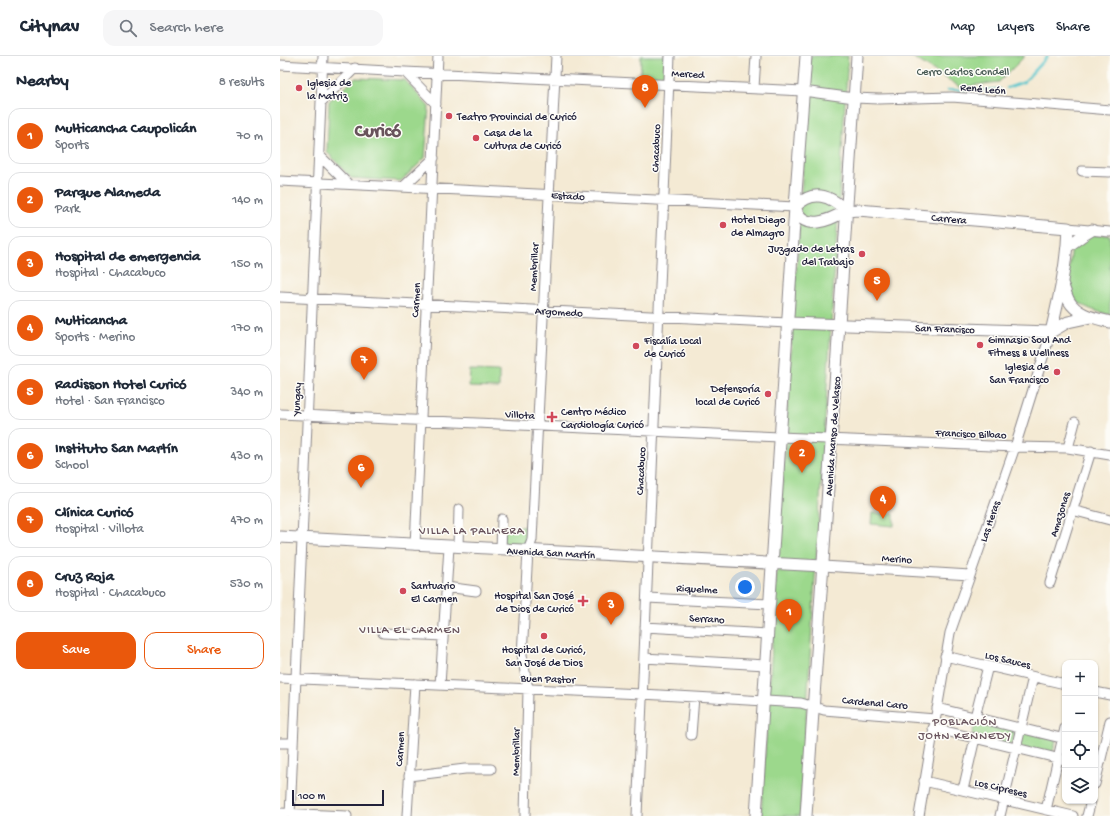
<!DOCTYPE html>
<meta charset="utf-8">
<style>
:root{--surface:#fff;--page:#f6f6f7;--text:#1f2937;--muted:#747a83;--line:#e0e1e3;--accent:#ea580c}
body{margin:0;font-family:"Gochi Hand",sans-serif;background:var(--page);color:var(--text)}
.controls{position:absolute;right:12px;bottom:12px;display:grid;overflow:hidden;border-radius:8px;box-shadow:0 1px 3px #0004}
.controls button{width:36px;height:36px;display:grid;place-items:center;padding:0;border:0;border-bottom:1px solid var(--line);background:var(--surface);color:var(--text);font:20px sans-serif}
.scale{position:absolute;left:12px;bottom:10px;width:92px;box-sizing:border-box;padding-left:4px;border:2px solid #22223b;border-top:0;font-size:11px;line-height:14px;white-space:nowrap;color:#22223b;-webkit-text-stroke:3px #fdfcf7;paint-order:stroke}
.you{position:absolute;left:465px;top:531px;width:14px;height:14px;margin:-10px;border:3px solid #fff;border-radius:50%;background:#1a73e8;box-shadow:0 0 0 6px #1a73e833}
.badge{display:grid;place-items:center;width:26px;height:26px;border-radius:50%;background:var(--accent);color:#fff;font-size:13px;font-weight:700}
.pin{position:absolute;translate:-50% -33px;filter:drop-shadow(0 1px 2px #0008)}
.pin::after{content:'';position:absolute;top:21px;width:14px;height:12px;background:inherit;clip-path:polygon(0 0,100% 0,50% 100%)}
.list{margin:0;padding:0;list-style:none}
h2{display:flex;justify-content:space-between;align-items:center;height:52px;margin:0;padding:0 16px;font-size:17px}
h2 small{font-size:13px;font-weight:400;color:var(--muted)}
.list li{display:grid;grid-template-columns:26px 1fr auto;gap:12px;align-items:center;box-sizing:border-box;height:56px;margin:0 8px 8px;padding:0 8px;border:1px solid var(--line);border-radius:12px}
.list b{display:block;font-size:15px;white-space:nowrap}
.list p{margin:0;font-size:13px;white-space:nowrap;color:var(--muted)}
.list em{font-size:13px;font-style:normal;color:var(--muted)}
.actions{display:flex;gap:8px;padding:12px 16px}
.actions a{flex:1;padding:9px 0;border:1px solid var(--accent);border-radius:12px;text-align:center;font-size:14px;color:var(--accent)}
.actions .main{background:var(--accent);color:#fff}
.icon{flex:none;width:22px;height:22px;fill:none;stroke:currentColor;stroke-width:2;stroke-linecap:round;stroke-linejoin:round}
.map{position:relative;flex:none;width:830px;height:760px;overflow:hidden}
header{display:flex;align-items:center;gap:24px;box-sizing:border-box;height:56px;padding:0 20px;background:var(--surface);border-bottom:1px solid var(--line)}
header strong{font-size:19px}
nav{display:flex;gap:22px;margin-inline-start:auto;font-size:14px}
.search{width:280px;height:36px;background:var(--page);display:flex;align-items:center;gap:10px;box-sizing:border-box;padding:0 14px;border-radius:12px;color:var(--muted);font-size:15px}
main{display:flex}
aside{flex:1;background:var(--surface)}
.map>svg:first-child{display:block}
.green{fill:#9cd88c;stroke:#5f7d64}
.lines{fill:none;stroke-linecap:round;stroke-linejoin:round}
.stream{stroke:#5ac7ce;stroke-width:2}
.minor-casing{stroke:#8b8688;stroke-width:11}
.major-casing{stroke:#8b8688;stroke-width:13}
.minor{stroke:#fff;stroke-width:9}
.major{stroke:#fff;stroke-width:11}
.poi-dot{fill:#d1495b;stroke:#fdfcf7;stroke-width:1.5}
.labels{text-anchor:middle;stroke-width:3;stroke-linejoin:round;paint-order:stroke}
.park-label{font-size:11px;fill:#475953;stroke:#fdfcf7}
.street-label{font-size:11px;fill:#22223b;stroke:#fdfcf7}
.poi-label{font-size:11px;fill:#22223b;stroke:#fdfcf7;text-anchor:start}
.neighbourhood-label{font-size:12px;letter-spacing:1px;fill:#68535c;stroke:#fdfcf7}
.town-label{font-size:19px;font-weight:bold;fill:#68535c;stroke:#fdfcf7}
</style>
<header>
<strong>Citynav</strong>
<div class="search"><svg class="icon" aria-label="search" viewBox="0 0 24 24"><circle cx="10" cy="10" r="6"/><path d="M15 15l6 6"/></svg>Search here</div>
<nav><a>Map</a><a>Layers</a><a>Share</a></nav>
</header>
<main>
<aside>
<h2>Nearby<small>8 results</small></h2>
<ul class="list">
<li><span class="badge">1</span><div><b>Multicancha Caupolicán</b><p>Sports</p></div><em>70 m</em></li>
<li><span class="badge">2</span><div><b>Parque Alameda</b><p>Park</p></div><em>140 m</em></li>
<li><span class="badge">3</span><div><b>Hospital de emergencia</b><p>Hospital · Chacabuco</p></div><em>150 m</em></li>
<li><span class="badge">4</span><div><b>Multicancha</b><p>Sports · Merino</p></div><em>170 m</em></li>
<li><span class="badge">5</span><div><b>Radisson Hotel Curicó</b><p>Hotel · San Francisco</p></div><em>340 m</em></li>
<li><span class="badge">6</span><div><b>Instituto San Martín</b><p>School</p></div><em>430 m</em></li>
<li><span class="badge">7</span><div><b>Clínica Curicó</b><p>Hospital · Villota</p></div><em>470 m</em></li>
<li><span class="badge">8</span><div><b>Cruz Roja</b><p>Hospital · Chacabuco</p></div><em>530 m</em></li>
</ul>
<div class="actions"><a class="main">Save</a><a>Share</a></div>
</aside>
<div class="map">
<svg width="830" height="760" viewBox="0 0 830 760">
<rect width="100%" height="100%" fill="#fdfcf7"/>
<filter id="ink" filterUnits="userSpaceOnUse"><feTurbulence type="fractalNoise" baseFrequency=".025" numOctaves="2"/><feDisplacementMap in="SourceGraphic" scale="8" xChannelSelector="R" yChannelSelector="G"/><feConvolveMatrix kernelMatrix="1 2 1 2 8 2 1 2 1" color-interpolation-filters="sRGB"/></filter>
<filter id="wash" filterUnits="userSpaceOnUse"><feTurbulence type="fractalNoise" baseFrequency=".012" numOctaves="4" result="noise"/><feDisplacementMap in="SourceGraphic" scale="16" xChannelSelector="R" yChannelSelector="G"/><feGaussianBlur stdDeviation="0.9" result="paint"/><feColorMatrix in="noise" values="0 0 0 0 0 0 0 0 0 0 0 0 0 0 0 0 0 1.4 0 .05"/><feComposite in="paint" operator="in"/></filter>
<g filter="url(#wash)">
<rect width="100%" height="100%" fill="#f4ead4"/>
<path class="green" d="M361,0H385L384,25L360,24Z
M530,0H568L520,760H481Z
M631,0H745L719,26L680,31Z
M76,22L125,24L149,51L145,102L121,125L71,122L47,96L49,45Z
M812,179H830V259C812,254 791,249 787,228L792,191Z
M190,314L219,315V332L189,331Z
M592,457L614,458V470L591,468Z
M224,470L246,471L245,489H222Z
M696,664L736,673L732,689L692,679Z
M741,675L776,684L772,699L737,690Z"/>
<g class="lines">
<path class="stream" d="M727,32L744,26L768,0
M668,34H705L720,33"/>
</g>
</g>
<g filter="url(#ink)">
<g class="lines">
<g class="minor-casing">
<path id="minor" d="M0,9L125,16L523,35L574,42L599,43L672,41L830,54
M125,16L156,48
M474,32L476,0
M41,46L75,12
M39,99L68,128
M802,115L830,116
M0,125L515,151
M123,131L154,102
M788,172L830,176
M0,241L508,267
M0,358L500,381L735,391L788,392L830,399
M788,392L795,366
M792,454L830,464
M135,489L158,0
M178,491L179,453
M221,493L222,463
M543,510L690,519
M770,527L811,395
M166,531L196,535
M367,542L490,548
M365,571L488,578
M103,577L163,580
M665,600L785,628
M364,602L486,609
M0,622L362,638L521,647L544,654L655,663
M160,629L169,491
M815,636L830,639
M657,652L785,683
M695,661L708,610
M653,672L785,704
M411,679L414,641
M0,687H13
M129,720L185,713H211
M644,725L793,760
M815,728L830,665
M683,734L695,682
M766,754L785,672
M0,757L67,760
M10,760L43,0
M127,760L135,628
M245,760L248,633L242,599L248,495L252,484L276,0
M357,760L390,0
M639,760L670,577L735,391L771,276
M720,760L753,621
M807,760L811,745"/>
</g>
<g class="major-casing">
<path id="major" d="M566,155C550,164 523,177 515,151C533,133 550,139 566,155L578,154L788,172C787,207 779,242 771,276
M787,191L802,180L812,174
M782,227C784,232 786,239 789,245C797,259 815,262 830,266
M508,267L771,276
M771,276L788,266L811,261
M0,481L543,510
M476,760L515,151L526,0
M526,760L577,0"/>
</g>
<use href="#minor" class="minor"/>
<use href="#major" class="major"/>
</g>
</g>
<g class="poi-dot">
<circle cx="19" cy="32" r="4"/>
<circle cx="169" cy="60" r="4"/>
<circle cx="196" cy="82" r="4"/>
<circle cx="443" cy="169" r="4"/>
<circle cx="582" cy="198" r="4"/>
<circle cx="700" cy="289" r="4"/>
<circle cx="356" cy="290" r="4"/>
<circle cx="777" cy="316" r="4"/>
<circle cx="488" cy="338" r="4"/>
<path d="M270 355h4v4h4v4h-4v4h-4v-4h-4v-4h4z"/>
<circle cx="123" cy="535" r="4"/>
<path d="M301 539h4v4h4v4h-4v4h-4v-4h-4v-4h4z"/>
<circle cx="264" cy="580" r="4"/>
</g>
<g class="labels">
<g class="park-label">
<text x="683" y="19">Cerro Carlos Condell</text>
</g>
<g class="street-label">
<text transform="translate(408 17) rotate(3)" y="4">Merced</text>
<text transform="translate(703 32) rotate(5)" y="4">René León</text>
<text transform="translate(375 92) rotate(-88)" y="4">Chacabuco</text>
<text transform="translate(288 139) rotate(3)" y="4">Estado</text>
<text transform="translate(669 162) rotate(5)" y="4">Carrera</text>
<text transform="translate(253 211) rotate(-87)" y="4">Membrillar</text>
<text transform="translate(135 244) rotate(-87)" y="4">Carmen</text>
<text transform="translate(279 255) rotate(3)" y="4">Argomedo</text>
<text transform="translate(665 272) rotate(2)" y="4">San Francisco</text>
<text transform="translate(16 343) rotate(-88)" y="4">Yungay</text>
<text transform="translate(240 358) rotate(3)" y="4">Villota</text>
<text transform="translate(691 377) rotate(2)" y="4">Francisco Bilbao</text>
<text transform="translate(552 380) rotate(-86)" y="4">Avenida Manso de Velasco</text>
<text transform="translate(360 415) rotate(-87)" y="4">Chacabuco</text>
<text transform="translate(779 458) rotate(-73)" y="4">Amazonas</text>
<text transform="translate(709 465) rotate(-71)" y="4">Las Heras</text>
<text transform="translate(271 496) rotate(3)" y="4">Avenida San Martín</text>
<text transform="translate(617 502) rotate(4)" y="4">Merino</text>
<text transform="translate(417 532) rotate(3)" y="4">Riquelme</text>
<text transform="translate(427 562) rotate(3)" y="4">Serrano</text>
<text transform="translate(728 603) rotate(13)" y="4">Los Sauces</text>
<text transform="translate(268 622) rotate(2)" y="4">Buen Pastor</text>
<text transform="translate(595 646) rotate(5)" y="4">Cardenal Caro</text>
<text transform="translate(119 693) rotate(-87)" y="4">Carmen</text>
<text transform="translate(235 696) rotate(-89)" y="4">Membrillar</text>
<text transform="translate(721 731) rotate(13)" y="4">Los Cipreses</text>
</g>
<g class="poi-label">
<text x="27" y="30">Iglesia de<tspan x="27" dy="13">la Matriz</tspan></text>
<text x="177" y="64">Teatro Provincial de Curicó</text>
<text x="204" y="80">Casa de la<tspan x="204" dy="13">Cultura de Curicó</tspan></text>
<text x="451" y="167">Hotel Diego<tspan x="451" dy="13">de Almagro</tspan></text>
<text x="574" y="196" text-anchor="end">Juzgado de Letras<tspan x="574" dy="13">del Trabajo</tspan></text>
<text x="708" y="287">Gimnasio Soul And<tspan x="708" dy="13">Fitness &amp; Wellness</tspan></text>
<text x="364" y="288">Fiscalía Local<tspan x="364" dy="13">de Curicó</tspan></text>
<text x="769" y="314" text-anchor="end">Iglesia de<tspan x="769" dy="13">San Francisco</tspan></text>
<text x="480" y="336" text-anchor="end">Defensoría<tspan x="480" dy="13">local de Curicó</tspan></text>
<text x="281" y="359">Centro Médico<tspan x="281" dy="13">Cardiología Curicó</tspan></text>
<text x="131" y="533">Santuario<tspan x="131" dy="13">El Carmen</tspan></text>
<text x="294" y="543" text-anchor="end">Hospital San José<tspan x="294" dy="13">de Dios de Curicó</tspan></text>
<text x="264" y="597" text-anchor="middle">Hospital de Curicó,<tspan x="264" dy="13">San José de Dios</tspan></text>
</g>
<g class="neighbourhood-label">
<text x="192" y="478">VILLA LA PALMERA</text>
<text x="130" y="577">VILLA EL CARMEN</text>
<text x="685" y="669">POBLACIÓN<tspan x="685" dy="14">JOHN KENNEDY</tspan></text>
</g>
<g class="town-label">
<text x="98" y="80">Curicó</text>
</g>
</g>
</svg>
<div class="controls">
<button>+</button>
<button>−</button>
<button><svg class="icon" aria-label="locate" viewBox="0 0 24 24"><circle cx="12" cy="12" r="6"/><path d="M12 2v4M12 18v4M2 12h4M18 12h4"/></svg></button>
<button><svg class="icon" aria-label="layers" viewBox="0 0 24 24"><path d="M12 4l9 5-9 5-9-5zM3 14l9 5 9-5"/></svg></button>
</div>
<div class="scale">100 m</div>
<div class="you"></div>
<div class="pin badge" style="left:509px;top:576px">1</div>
<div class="pin badge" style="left:522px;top:417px">2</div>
<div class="pin badge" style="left:331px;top:569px">3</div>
<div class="pin badge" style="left:603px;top:463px">4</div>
<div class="pin badge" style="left:597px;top:245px">5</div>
<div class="pin badge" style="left:81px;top:432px">6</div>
<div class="pin badge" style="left:84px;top:324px">7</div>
<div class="pin badge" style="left:365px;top:52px">8</div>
</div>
</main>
